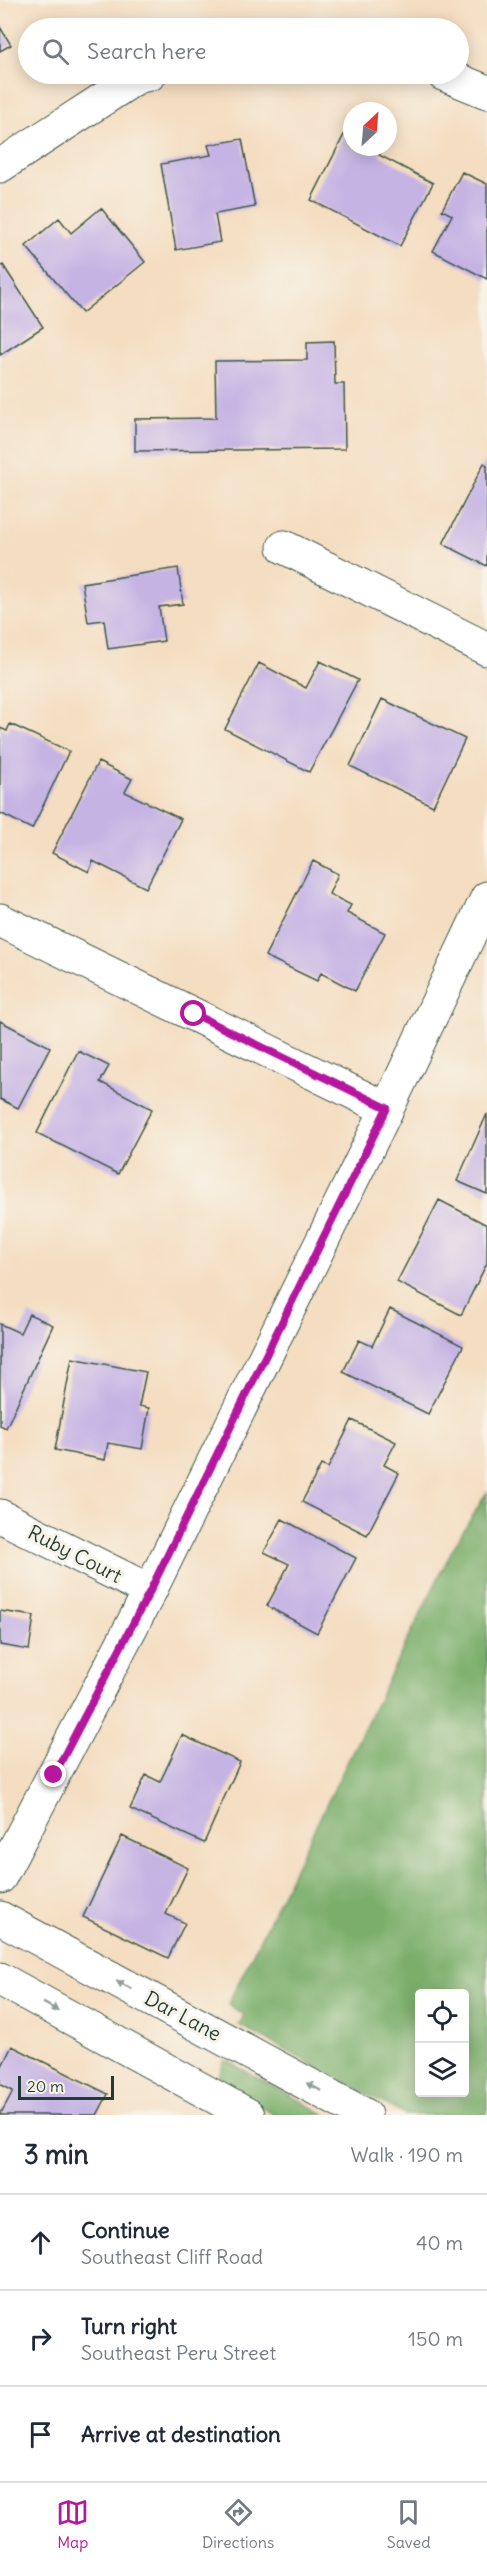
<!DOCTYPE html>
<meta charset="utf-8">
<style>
:root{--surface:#fff;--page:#f2f2f3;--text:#1f2937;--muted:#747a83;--line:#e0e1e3;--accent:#b5179e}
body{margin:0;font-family:Delius,sans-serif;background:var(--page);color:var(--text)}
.controls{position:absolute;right:18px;bottom:18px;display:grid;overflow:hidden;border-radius:6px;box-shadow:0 3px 15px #0003}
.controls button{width:54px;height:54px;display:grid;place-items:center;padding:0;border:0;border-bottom:2px solid var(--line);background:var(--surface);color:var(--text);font:30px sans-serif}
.compass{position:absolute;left:343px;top:102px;width:54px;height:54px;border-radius:50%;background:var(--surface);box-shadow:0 3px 15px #0003;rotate:26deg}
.scale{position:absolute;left:18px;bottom:15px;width:96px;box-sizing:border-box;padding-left:6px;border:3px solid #1f3d34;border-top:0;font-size:16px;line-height:21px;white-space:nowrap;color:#1f3d34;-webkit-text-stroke:4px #f7f3e8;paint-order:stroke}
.stop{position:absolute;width:18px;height:18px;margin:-14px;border:4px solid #b5179e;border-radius:50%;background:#fff}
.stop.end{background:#b5179e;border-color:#fff;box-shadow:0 2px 6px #0008}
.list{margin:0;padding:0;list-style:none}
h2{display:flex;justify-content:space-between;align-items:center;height:78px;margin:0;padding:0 24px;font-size:26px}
h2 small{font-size:20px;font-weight:400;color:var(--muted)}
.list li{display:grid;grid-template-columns:39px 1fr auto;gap:18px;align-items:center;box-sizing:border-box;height:96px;padding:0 24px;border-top:2px solid var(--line)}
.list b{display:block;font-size:22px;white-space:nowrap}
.list p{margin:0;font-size:20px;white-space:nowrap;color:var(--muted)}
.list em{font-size:20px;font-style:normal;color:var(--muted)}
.icon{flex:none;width:33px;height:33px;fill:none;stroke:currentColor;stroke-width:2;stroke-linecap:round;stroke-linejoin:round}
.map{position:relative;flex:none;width:487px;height:2115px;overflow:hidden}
.search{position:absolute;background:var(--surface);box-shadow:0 3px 15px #0003;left:18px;right:18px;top:18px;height:66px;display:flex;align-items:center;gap:15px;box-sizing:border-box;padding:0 21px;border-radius:33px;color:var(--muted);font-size:22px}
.sheet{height:366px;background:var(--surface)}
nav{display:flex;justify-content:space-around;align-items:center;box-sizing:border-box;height:84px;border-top:2px solid var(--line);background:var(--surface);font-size:16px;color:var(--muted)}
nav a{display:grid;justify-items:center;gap:3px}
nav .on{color:var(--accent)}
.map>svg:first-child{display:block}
.forest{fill:#7aae6a;stroke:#4c764f;stroke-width:1.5;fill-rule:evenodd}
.building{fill:#c5b3e4}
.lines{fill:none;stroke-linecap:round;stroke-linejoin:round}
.minor-casing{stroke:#3f5549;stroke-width:35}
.minor{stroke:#fff;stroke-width:33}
.oneway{fill:#8f9e9a}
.route{stroke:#b5179e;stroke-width:8}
.labels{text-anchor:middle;stroke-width:6;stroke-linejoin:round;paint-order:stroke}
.street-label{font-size:20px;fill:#1f3d34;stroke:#f7f3e8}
</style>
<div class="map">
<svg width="487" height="2115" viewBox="0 0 487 2115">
<rect width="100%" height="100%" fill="#f7f3e8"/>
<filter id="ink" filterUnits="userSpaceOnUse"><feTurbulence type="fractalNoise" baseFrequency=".0167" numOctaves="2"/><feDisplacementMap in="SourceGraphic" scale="12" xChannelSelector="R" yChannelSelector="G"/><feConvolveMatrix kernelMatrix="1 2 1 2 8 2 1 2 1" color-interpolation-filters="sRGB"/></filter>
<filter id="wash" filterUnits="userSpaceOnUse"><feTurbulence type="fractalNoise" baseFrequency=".008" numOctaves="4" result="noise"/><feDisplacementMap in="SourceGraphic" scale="24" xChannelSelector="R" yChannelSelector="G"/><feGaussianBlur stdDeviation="1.35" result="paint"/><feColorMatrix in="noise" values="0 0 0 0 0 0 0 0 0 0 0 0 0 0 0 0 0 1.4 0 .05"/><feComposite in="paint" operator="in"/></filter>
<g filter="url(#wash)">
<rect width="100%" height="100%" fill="#f4ddc0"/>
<path class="forest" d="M487,1492V2115H405L239,2025L244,2015L228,2004L452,1550ZM420,1994H464V2092H420Z
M225,2060L326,2115H275L216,2083Z"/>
<g id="blocks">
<path class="building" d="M0,27L11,45L0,51Z
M349,125L352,126V147H383L379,155L433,183L400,246L311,200Z
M242,139L255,207L215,214L220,242L176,250L161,164L211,155L208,145Z
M462,172L487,184V279L433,251L452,215L442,210Z
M101,208L145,262L82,313L26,246L59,218L71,233Z
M3,265L43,327L0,355V267Z
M334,341L335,384H344L345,449L135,451V419L216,418L215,361L307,360V342Z
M484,463L487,465V566L443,544Z
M178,568L183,604L159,607L164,641L108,649L104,620L88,622L82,583Z
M320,661L358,680L309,772L225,729L259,663L306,688Z
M382,699L465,739L433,806L350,766Z
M10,724L69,751L32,829L0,813V728L7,731Z
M98,762L132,779L125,792L181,819L146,888L93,861L89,872L52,853Z
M313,861L338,874L329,894L351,905L347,913L385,933L355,991L321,973L317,981L265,956Z
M0,1021L50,1047L18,1108L0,1099Z
M78,1051L109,1066L100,1082L152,1109L118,1174L37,1133Z
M487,1114V1194L457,1181Z
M439,1200L487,1225V1263L461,1315L397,1282Z
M390,1309L463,1346L428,1414L343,1372L359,1340L372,1346Z
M29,1314L53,1325L6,1428L0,1425V1324L20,1333Z
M72,1358L146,1372L139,1406L149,1408L142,1449L108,1443L105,1460L55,1450Z
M352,1420L396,1442L384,1465L399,1473L367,1535L302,1502L321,1465L328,1468Z
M282,1519L356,1558L317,1633L267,1606L289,1564L264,1552Z
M0,1611L34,1616L29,1650L0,1645Z
M182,1735L240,1762L204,1843L130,1809L146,1775L160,1782Z
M122,1836L188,1868L166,1914L185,1923L168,1958L83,1917Z
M12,2046L108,2094L97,2115H0L13,2091L0,2084V2070Z"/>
</g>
</g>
<g filter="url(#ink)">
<use href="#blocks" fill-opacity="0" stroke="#3f5549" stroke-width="1.5"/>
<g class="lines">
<g class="minor-casing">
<path id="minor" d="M443,74L487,92
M0,166L137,77L150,74
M284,547L487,649
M0,920L387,1109
M0,1516L150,1591
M0,1877L150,1591L387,1109L487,898
M0,1918L365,2115
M0,1979L248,2115"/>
</g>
<use href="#minor" class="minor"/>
</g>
<defs><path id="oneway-solid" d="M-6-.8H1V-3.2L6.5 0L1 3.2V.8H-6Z" transform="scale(1.5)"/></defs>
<g class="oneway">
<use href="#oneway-solid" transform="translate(124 1985) rotate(-152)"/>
<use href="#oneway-solid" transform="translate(51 2007) rotate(29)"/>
<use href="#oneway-solid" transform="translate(314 2087) rotate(-152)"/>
</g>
</g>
<g class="lines" filter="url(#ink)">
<path class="route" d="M54,1775L150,1591L387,1108L194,1014"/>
</g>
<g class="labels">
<g class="street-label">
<text transform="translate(75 1554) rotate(27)" y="7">Ruby Court</text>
<text transform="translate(183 2016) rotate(28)" y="7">Dar Lane</text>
</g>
</g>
</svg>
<div class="controls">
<button><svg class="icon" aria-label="locate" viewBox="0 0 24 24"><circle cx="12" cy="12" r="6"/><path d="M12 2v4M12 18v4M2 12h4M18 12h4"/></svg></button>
<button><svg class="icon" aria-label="layers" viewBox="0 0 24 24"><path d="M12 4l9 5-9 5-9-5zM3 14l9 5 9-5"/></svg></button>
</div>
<svg class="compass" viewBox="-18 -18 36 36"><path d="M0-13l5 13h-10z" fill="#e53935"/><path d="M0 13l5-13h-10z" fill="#747a83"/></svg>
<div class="scale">20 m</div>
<div class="stop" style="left:194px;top:1014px"></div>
<div class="stop end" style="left:54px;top:1775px"></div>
<div class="search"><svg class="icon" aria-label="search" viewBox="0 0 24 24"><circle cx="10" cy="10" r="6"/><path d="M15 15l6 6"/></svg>Search here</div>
</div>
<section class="sheet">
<h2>3 min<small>Walk · 190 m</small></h2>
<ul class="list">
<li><svg class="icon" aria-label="ahead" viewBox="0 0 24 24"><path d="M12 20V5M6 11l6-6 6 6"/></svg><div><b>Continue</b><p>Southeast Cliff Road</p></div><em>40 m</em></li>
<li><svg class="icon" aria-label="right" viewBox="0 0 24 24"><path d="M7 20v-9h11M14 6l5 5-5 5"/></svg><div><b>Turn right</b><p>Southeast Peru Street</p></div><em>150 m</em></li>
<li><svg class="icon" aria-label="arrive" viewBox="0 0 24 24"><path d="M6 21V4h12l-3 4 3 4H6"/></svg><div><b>Arrive at destination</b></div></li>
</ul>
</section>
<nav>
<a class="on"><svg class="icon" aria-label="map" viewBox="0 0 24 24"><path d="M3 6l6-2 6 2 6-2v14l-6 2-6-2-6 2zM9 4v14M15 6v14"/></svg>Map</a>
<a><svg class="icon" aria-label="directions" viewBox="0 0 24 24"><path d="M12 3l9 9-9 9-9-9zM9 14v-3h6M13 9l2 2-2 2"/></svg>Directions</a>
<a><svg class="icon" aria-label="saved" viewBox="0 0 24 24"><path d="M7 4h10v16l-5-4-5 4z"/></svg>Saved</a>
</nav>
